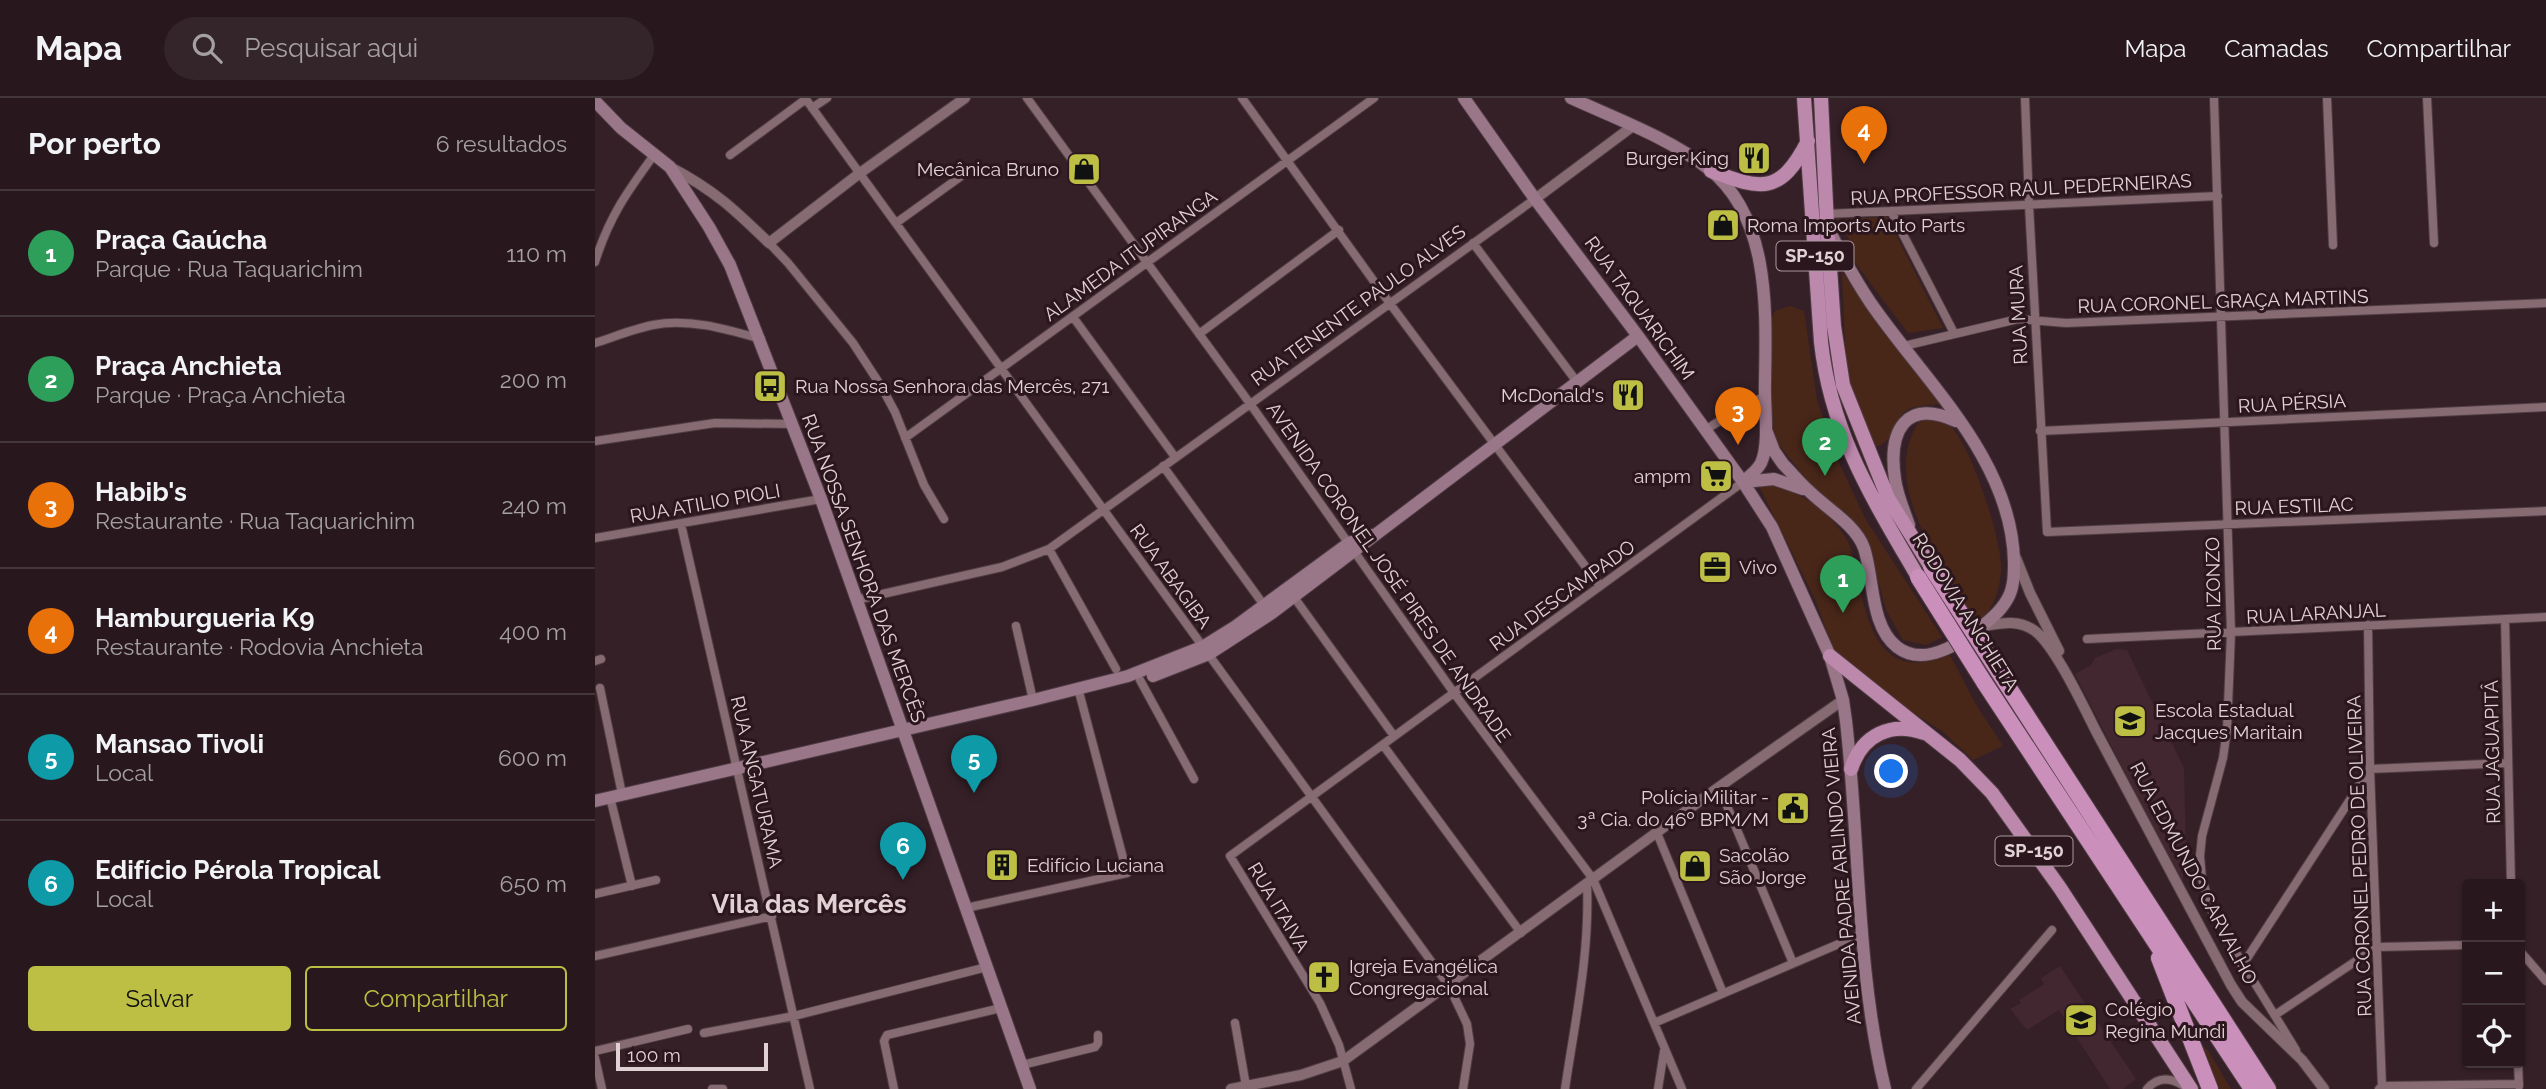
<!DOCTYPE html>
<html lang="pt">
<meta charset="utf-8">
<style>
:root{--surface:#28181d;--page:#34252a;--text:#f1f3f6;--muted:#a5a0a4;--line:#44373b;--accent:#bcbf44}
body{margin:0;font-family:Raleway,sans-serif;background:var(--page);color:var(--text)}
.controls{position:absolute;right:21px;bottom:21px;display:grid;overflow:hidden;border-radius:7px;box-shadow:0 2px 5px #0004}
.controls button{width:63px;height:63px;display:grid;place-items:center;padding:0;border:0;border-bottom:2px solid var(--line);background:var(--surface);color:var(--text);font:35px sans-serif}
.scale{position:absolute;left:21px;bottom:18px;width:152px;box-sizing:border-box;padding-left:7px;border:4px solid #e0d1d5;border-top:0;font-size:19px;line-height:24px;white-space:nowrap;color:#e0d1d5;-webkit-text-stroke:5px #2b161d;paint-order:stroke}
.you{position:absolute;left:1297px;top:674px;width:24px;height:24px;margin:-18px;border:5px solid #fff;border-radius:50%;background:#1a73e8;box-shadow:0 0 0 10px #1a73e833}
.badge{display:grid;place-items:center;width:46px;height:46px;border-radius:50%;background:var(--accent);color:#fff;font-size:23px;font-weight:700}
.pin{position:absolute;translate:-50% -58px;filter:drop-shadow(0 2px 4px #0008)}
.pin::after{content:'';position:absolute;top:37px;width:24px;height:21px;background:inherit;clip-path:polygon(0 0,100% 0,50% 100%)}
.list{margin:0;padding:0;list-style:none}
h2{display:flex;justify-content:space-between;align-items:center;height:91px;margin:0;padding:0 28px;font-size:30px}
h2 small{font-size:23px;font-weight:400;color:var(--muted)}
.list li{display:grid;grid-template-columns:46px 1fr auto;gap:21px;align-items:center;box-sizing:border-box;height:126px;padding:0 28px;border-top:2px solid var(--line)}
.list b{display:block;font-size:26px;white-space:nowrap}
.list p{margin:0;font-size:23px;white-space:nowrap;color:var(--muted)}
.list em{font-size:23px;font-style:normal;color:var(--muted)}
.actions{display:flex;gap:14px;padding:21px 28px}
.actions a{flex:1;padding:16px 0;border:2px solid var(--accent);border-radius:7px;text-align:center;font-size:24px;color:var(--accent)}
.actions .main{background:var(--accent);color:#111}
.icon{flex:none;width:38px;height:38px;fill:none;stroke:currentColor;stroke-width:2;stroke-linecap:round;stroke-linejoin:round}
.map{position:relative;flex:none;width:1951px;height:991px;overflow:hidden}
header{display:flex;align-items:center;gap:42px;box-sizing:border-box;height:98px;padding:0 35px;background:var(--surface);border-bottom:2px solid var(--line)}
header strong{font-size:33px}
nav{display:flex;gap:38px;margin-inline-start:auto;font-size:24px}
.search{width:490px;height:63px;background:var(--page);display:flex;align-items:center;gap:18px;box-sizing:border-box;padding:0 24px;border-radius:38px;color:var(--muted);font-size:26px}
main{display:flex}
aside{flex:1;background:var(--surface)}
.map>svg:first-child{display:block}
.built{fill:#432730}
.green{fill:#482719}
.lines{fill:none;stroke-linecap:round;stroke-linejoin:round}
.minor-casing{stroke:#4f3d43;stroke-width:10}
.tertiary-casing{stroke:#4f3d43;stroke-width:12}
.secondary-casing{stroke:#4f3d43;stroke-width:14}
.trunk-casing{stroke:#4f3d43;stroke-width:16}
.motorway-casing{stroke:#4f3d43;stroke-width:18}
.minor{stroke:#866b73;stroke-width:8}
.tertiary{stroke:#866b73;stroke-width:10}
.secondary{stroke:#9a7689;stroke-width:12}
.trunk{stroke:#bc88ac;stroke-width:14}
.motorway{stroke:#ca8fbb;stroke-width:16}
.motorway-bridge-casing{stroke:#4f3d43;stroke-width:18;stroke-linecap:butt}
.motorway-bridge{stroke:#ca8fbb;stroke-width:16}
.labels{text-anchor:middle;stroke-width:6;stroke-linejoin:round;paint-order:stroke}
.shield{fill:#2b161d;stroke:#aa999e;stroke-width:2}
.shield-label{font-size:18px;font-weight:bold;fill:#e0d1d5}
.poi-label{font-size:19px;fill:#e0d1d5;stroke:#2b161d;text-anchor:start}
.street-label{font-size:19px;fill:#e0d1d5;stroke:#2b161d}
.district-label{font-size:26px;font-weight:bold;fill:#e0d1d5;stroke:#2b161d}
</style>
<header>
<strong>Mapa</strong>
<div class="search"><svg class="icon" aria-label="search" viewBox="0 0 24 24"><circle cx="10" cy="10" r="6"/><path d="M15 15l6 6"/></svg>Pesquisar aqui</div>
<nav><a>Mapa</a><a>Camadas</a><a>Compartilhar</a></nav>
</header>
<main>
<aside>
<h2>Por perto<small>6 resultados</small></h2>
<ul class="list">
<li><span class="badge" style="background:#2e9e5b">1</span><div><b>Praça Gaúcha</b><p>Parque · Rua Taquarichim</p></div><em>110 m</em></li>
<li><span class="badge" style="background:#2e9e5b">2</span><div><b>Praça Anchieta</b><p>Parque · Praça Anchieta</p></div><em>200 m</em></li>
<li><span class="badge" style="background:#e8710a">3</span><div><b>Habib's</b><p>Restaurante · Rua Taquarichim</p></div><em>240 m</em></li>
<li><span class="badge" style="background:#e8710a">4</span><div><b>Hamburgueria K9</b><p>Restaurante · Rodovia Anchieta</p></div><em>400 m</em></li>
<li><span class="badge" style="background:#0f9aa8">5</span><div><b>Mansao Tivoli</b><p>Local</p></div><em>600 m</em></li>
<li><span class="badge" style="background:#0f9aa8">6</span><div><b>Edifício Pérola Tropical</b><p>Local</p></div><em>650 m</em></li>
</ul>
<div class="actions"><a class="main">Salvar</a><a>Compartilhar</a></div>
</aside>
<div class="map">
<svg width="1951" height="991" viewBox="0 0 1951 991">
<rect width="100%" height="100%" fill="#352027"/>
<path class="built" d="M1521,551L1532,552L1589,670L1591,755L1587,787L1480,576L1496,567L1500,560Z
M1465,868L1541,981L1528,991H1515L1464,912L1432,932L1415,911L1426,905L1424,902L1449,886L1446,880Z"/>
<path class="green" d="M1292,119L1348,230L1313,235L1258,162L1256,145L1242,121Z
M1247,174L1346,306C1335,307 1321,307 1312,312C1296,322 1299,347 1279,349L1255,288L1250,247Z
M1195,208L1209,213L1222,302L1244,365L1271,422L1347,539L1332,547L1308,542L1291,512L1272,440L1219,390L1180,342L1175,318V223L1180,213Z
M1342,320C1347,323 1352,326 1356,329C1376,347 1408,445 1406,472C1405,492 1398,513 1382,525L1378,522C1348,469 1283,384 1324,324Z
M1179,385C1209,397 1237,415 1253,444C1258,453 1259,466 1261,476C1268,504 1277,558 1313,564C1327,566 1342,561 1355,557L1380,605L1408,648L1378,662L1347,633L1312,611L1240,557L1221,503L1164,388Z
M1606,946L1614,954L1636,991H1624L1611,964Z"/>
<g class="lines">
<g class="minor-casing">
<path id="minor" d="M210,0L854,888L872,926L875,946L868,991
M432,0L656,307L859,595L998,781L1087,991
M647,0L796,207L1005,488
M1430,0L1434,107L1452,434L1951,413
M1619,0L1636,535L1632,632L1628,660L1607,738L1605,758L1607,781L1617,813L1629,835L1701,952
M1732,0L1738,147
M1832,0L1839,145
M217,10L232,0
M135,57L211,1
M1296,113L1359,235
M1231,116L1623,98
M301,125L365,79
M174,145L193,165L258,245L286,288L300,314L329,387L349,421
M878,145L982,284
M0,164C14,119 32,94 59,57
M478,219L580,359
M604,236L744,132
M0,245C19,239 38,231 58,227C94,220 131,231 166,241
M1309,248L1423,221L1471,225L1951,205
M1110,332L1152,306L1169,299
M1445,333L1951,309
M310,340L779,0
M0,343L120,325L197,326
M568,368L671,510
M86,426L215,991
M0,440L226,401
M454,451L521,571
M696,495L799,638
M261,502L407,469L454,451L940,101
M1910,521L1916,786
M1773,527L1775,671L1787,988
M421,528L438,602
M1492,541L1951,519
M0,563L6,561
M545,582L599,681
M5,590L27,696
M788,647L926,835
M1124,689L1198,865
M15,699L37,788
M1062,735L1128,895
M0,796L61,782
M371,810L532,775L483,590
M1925,853L1951,883
M0,858L177,818
M1647,868L1775,671L1913,665
M1680,917L1782,849L1872,847
M640,925L651,988
M1059,925L1267,836
M109,935L199,918L392,869
M0,953L93,931
M0,960L7,991
M1923,965L1924,988
M427,967L500,949L503,945V937
M117,991H128
M299,991L289,943L292,937L406,910
M756,991L744,947L725,905L635,758L1148,384
M970,991C980,923 995,855 992,786
M1063,991L1069,953
M1321,991L1457,832
M1552,991C1564,977 1578,980 1592,990
M1784,991L1787,988L1924,986"/>
</g>
<g class="tertiary-casing">
<path id="tertiary" d="M75,69C119,92 139,111 174,145L265,75L370,0
M940,101L1038,28
M1421,460L1435,495L1464,553
M1388,528C1406,525 1424,521 1440,533C1461,549 1490,612 1503,637C1547,721 1592,804 1636,887L1647,904L1707,962L1729,991
M636,991L706,977L748,963L1124,689L1248,602"/>
</g>
<g class="secondary-casing">
<path id="secondary" d="M869,0L940,101L1043,238L1148,384L1177,429L1235,558L1248,602L1251,623C1265,746 1261,871 1290,991
M976,0C1022,21 1074,40 1114,71C1176,120 1171,214 1170,285C1169,307 1175,346 1166,365C1162,373 1154,378 1148,384
M0,3L26,30L75,69L114,129L135,167L226,401L435,991
M1171,332L1179,353L1188,366C1197,375 1205,385 1214,393C1231,410 1261,427 1269,450C1279,480 1275,528 1302,549C1324,566 1351,553 1371,540C1386,529 1404,517 1413,500C1419,489 1419,476 1419,464C1417,361 1329,283 1275,204C1259,180 1246,156 1233,130
M1148,384L1179,381L1208,391
M1314,427C1309,412 1302,397 1300,381C1293,333 1310,300 1361,323
M558,578L614,556L677,515L1043,238
M0,703L438,602L533,578L609,548L641,528L754,445L778,437"/>
</g>
<g class="trunk-casing">
<path id="trunk" d="M1209,0L1226,244C1236,336 1278,401 1323,479
M1226,0L1232,126L1239,228L1248,287L1293,400L1336,469
M1116,73C1167,92 1185,97 1213,43
M1235,558L1365,662L1397,695L1465,790L1596,991
M1256,671C1267,637 1296,623 1329,635"/>
</g>
<g class="motorway-casing">
<path id="motorway" d="M1403,573L1673,991
M1389,584L1657,991
M1564,860L1615,991"/>
</g>
<use href="#minor" class="minor"/>
<use href="#tertiary" class="tertiary"/>
<use href="#secondary" class="secondary"/>
<use href="#trunk" class="trunk"/>
<use href="#motorway" class="motorway"/>
<g class="motorway-bridge-casing">
<path id="motorway-bridge" d="M1336,469L1403,573
M1323,479L1389,584"/>
</g>
<use href="#motorway-bridge" class="motorway-bridge"/>
</g>
<defs>
<g id="restaurant-square" transform="scale(1.75)"><rect x="-9" y="-9" width="18" height="18" rx="4" fill="#bcbf44" stroke="#2b161d"/><path d="M-5-6h1v4h1v-4h1v4h1v-4h1v5L-1.5 .5V6h-2V.5L-5-1ZM5-6V6H3V1.5H1.5Q1.5-4 5-6Z" fill="#111"/></g>
<g id="shop-square" transform="scale(1.75)"><rect x="-9" y="-9" width="18" height="18" rx="4" fill="#bcbf44" stroke="#2b161d"/><path d="M-5-2.5h2.3a2.7 3.5 0 0 1 5.4 0H5L5.5 6h-11ZM-1.5-2.5h3a1.5 2.3 0 0 0-3 0Z" fill="#111"/></g>
<g id="bus-square" transform="scale(1.75)"><rect x="-9" y="-9" width="18" height="18" rx="4" fill="#bcbf44" stroke="#2b161d"/><path d="M-5-6H5V4H4V6H2V4H-2V6H-4V4H-5ZM-3.5-4V0h7V-4ZM-3.5 1.2v1.5H-2V1.2ZM2 1.2v1.5H3.5V1.2Z" fill="#111"/></g>
<g id="supermarket-square" transform="scale(1.75)"><rect x="-9" y="-9" width="18" height="18" rx="4" fill="#bcbf44" stroke="#2b161d"/><path d="M-6-5.5h2.5l.6 2H6L4.5 2H-2.5L-4.4-4H-6ZM-1.5 3.2a1.3 1.3 0 1 0 .1 0ZM3 3.2a1.3 1.3 0 1 0 .1 0Z" fill="#111"/></g>
<g id="office-square" transform="scale(1.75)"><rect x="-9" y="-9" width="18" height="18" rx="4" fill="#bcbf44" stroke="#2b161d"/><path d="M-6-3h4V-5.5h4V-3h4V5H-6ZM-1-4.5V-3h2v-1.5ZM-6 0V1H6V0Z" fill="#111"/></g>
<g id="school-square" transform="scale(1.75)"><rect x="-9" y="-9" width="18" height="18" rx="4" fill="#bcbf44" stroke="#2b161d"/><path d="M0-5L7-2L0 1L-7-2ZM-4 1L0 2.5L4 1V4Q0 6-4 4Z" fill="#111"/></g>
<g id="civic-square" transform="scale(1.75)"><rect x="-9" y="-9" width="18" height="18" rx="4" fill="#bcbf44" stroke="#2b161d"/><path d="M-.6-6.5H3V-4.5H.6V-3L4-1V1h2V6H-6V1h2V-1L-.6-3ZM-1.2 2.5V6h2.4V2.5Z" fill="#111"/></g>
<g id="building-square" transform="scale(1.75)"><rect x="-9" y="-9" width="18" height="18" rx="4" fill="#bcbf44" stroke="#2b161d"/><path d="M-4-6H4V6H1V3H-1V6H-4ZM-2.5-4.3h1.7v1.8h-1.7ZM.8-4.3h1.7v1.8H.8ZM-2.5-1h1.7V.8h-1.7ZM.8-1h1.7V.8H.8Z" fill="#111"/></g>
<g id="church-square" transform="scale(1.75)"><rect x="-9" y="-9" width="18" height="18" rx="4" fill="#bcbf44" stroke="#2b161d"/><path d="M-1.2-6h2.4v3.5h3.3v2.4h-3.3V6h-2.4V-.1h-3.3v-2.4h3.3Z" fill="#111"/></g>
</defs>
<g fill-rule="evenodd">
<use href="#restaurant-square" x="1159" y="60"/>
<use href="#shop-square" x="489" y="71"/>
<use href="#shop-square" x="1128" y="127"/>
<use href="#bus-square" x="175" y="288"/>
<use href="#restaurant-square" x="1033" y="297"/>
<use href="#supermarket-square" x="1121" y="378"/>
<use href="#office-square" x="1120" y="469"/>
<use href="#school-square" x="1535" y="623"/>
<use href="#civic-square" x="1198" y="710"/>
<use href="#building-square" x="407" y="767"/>
<use href="#shop-square" x="1100" y="768"/>
<use href="#church-square" x="729" y="879"/>
<use href="#school-square" x="1486" y="922"/>
</g>
<g class="labels">
<g class="shield">
<rect x="1181.5" y="143.5" width="77" height="29" rx="5"/>
<rect x="1400.5" y="738.5" width="77" height="29" rx="5"/>
</g>
<g class="shield-label">
<text x="1220" y="164">SP-150</text>
<text x="1439" y="759">SP-150</text>
</g>
<g class="poi-label">
<text x="1134" y="67" text-anchor="end">Burger King</text>
<text x="464" y="78" text-anchor="end">Mecânica Bruno</text>
<text x="1152" y="134">Roma Imports Auto Parts</text>
<text x="200" y="295">Rua Nossa Senhora das Mercês, 271</text>
<text x="1009" y="304" text-anchor="end">McDonald's</text>
<text x="1096" y="385" text-anchor="end">ampm</text>
<text x="1144" y="476">Vivo</text>
<text x="1560" y="619">Escola Estadual<tspan x="1560" dy="22">Jacques Maritain</tspan></text>
<text x="1174" y="706" text-anchor="end">Polícia Militar -<tspan x="1174" dy="22">3ª Cia. do 46º BPM/M</tspan></text>
<text x="1124" y="764">Sacolão<tspan x="1124" dy="22">São Jorge</tspan></text>
<text x="432" y="774">Edifício Luciana</text>
<text x="754" y="875">Igreja Evangélica<tspan x="754" dy="22">Congregacional</tspan></text>
<text x="1510" y="918">Colégio<tspan x="1510" dy="22">Regina Mundi</tspan></text>
</g>
<g class="street-label">
<text transform="translate(1426 91) rotate(-3)" y="7">RUA PROFESSOR RAUL PEDERNEIRAS</text>
<text transform="translate(535 157) rotate(-36)" y="7">ALAMEDA ITUPIRANGA</text>
<text transform="translate(1628 203) rotate(-2)" y="7">RUA CORONEL GRAÇA MARTINS</text>
<text transform="translate(763 207) rotate(-36)" y="7">RUA TENENTE PAULO ALVES</text>
<text transform="translate(1045 210) rotate(54)" y="7">RUA TAQUARICHIM</text>
<text transform="translate(1423 217) rotate(-93)" y="7">RUA MURA</text>
<text transform="translate(1697 305) rotate(-3)" y="7">RUA PÉRSIA</text>
<text transform="translate(110 405) rotate(-10)" y="7">RUA ATILIO PIOLI</text>
<text transform="translate(1699 408) rotate(-2)" y="7">RUA ESTILAC</text>
<text transform="translate(269 470) rotate(70)" y="7">RUA NOSSA SENHORA DAS MERCÊS</text>
<text transform="translate(794 474) rotate(55)" y="7">AVENIDA CORONEL JOSÉ PIRES DE ANDRADE</text>
<text transform="translate(576 478) rotate(54)" y="7">RUA ABAGIBA</text>
<text transform="translate(1618 496) rotate(-91)" y="7">RUA IZONZO</text>
<text transform="translate(967 497) rotate(-36)" y="7">RUA DESCAMPADO</text>
<text transform="translate(1371 514) rotate(58)" y="7">RODOVIA ANCHIETA</text>
<text transform="translate(1721 515) rotate(-3)" y="7">RUA LARANJAL</text>
<text transform="translate(1897 654) rotate(-91)" y="7">RUA JAGUAPITÂ</text>
<text transform="translate(162 684) rotate(77)" y="7">RUA ANGATURAMA</text>
<text transform="translate(1764 758) rotate(-92)" y="7">RUA CORONEL PEDRO DE OLIVEIRA</text>
<text transform="translate(1599 775) rotate(62)" y="7">RUA EDMUNDO CARVALHO</text>
<text transform="translate(1246 778) rotate(-95)" y="7">AVENIDA PADRE ARLINDO VIEIRA</text>
<text transform="translate(684 809) rotate(59)" y="7">RUA ITAIVA</text>
</g>
<g class="district-label">
<text x="214" y="815">Vila das Mercês</text>
</g>
</g>
</svg>
<div class="controls">
<button>+</button>
<button>−</button>
<button><svg class="icon" aria-label="locate" viewBox="0 0 24 24"><circle cx="12" cy="12" r="6"/><path d="M12 2v4M12 18v4M2 12h4M18 12h4"/></svg></button>
</div>
<div class="scale">100 m</div>
<div class="you"></div>
<div class="pin badge" style="left:1248px;top:515px;background:#2e9e5b">1</div>
<div class="pin badge" style="left:1230px;top:378px;background:#2e9e5b">2</div>
<div class="pin badge" style="left:1143px;top:347px;background:#e8710a">3</div>
<div class="pin badge" style="left:1269px;top:66px;background:#e8710a">4</div>
<div class="pin badge" style="left:379px;top:695px;background:#0f9aa8">5</div>
<div class="pin badge" style="left:308px;top:782px;background:#0f9aa8">6</div>
</div>
</main>
